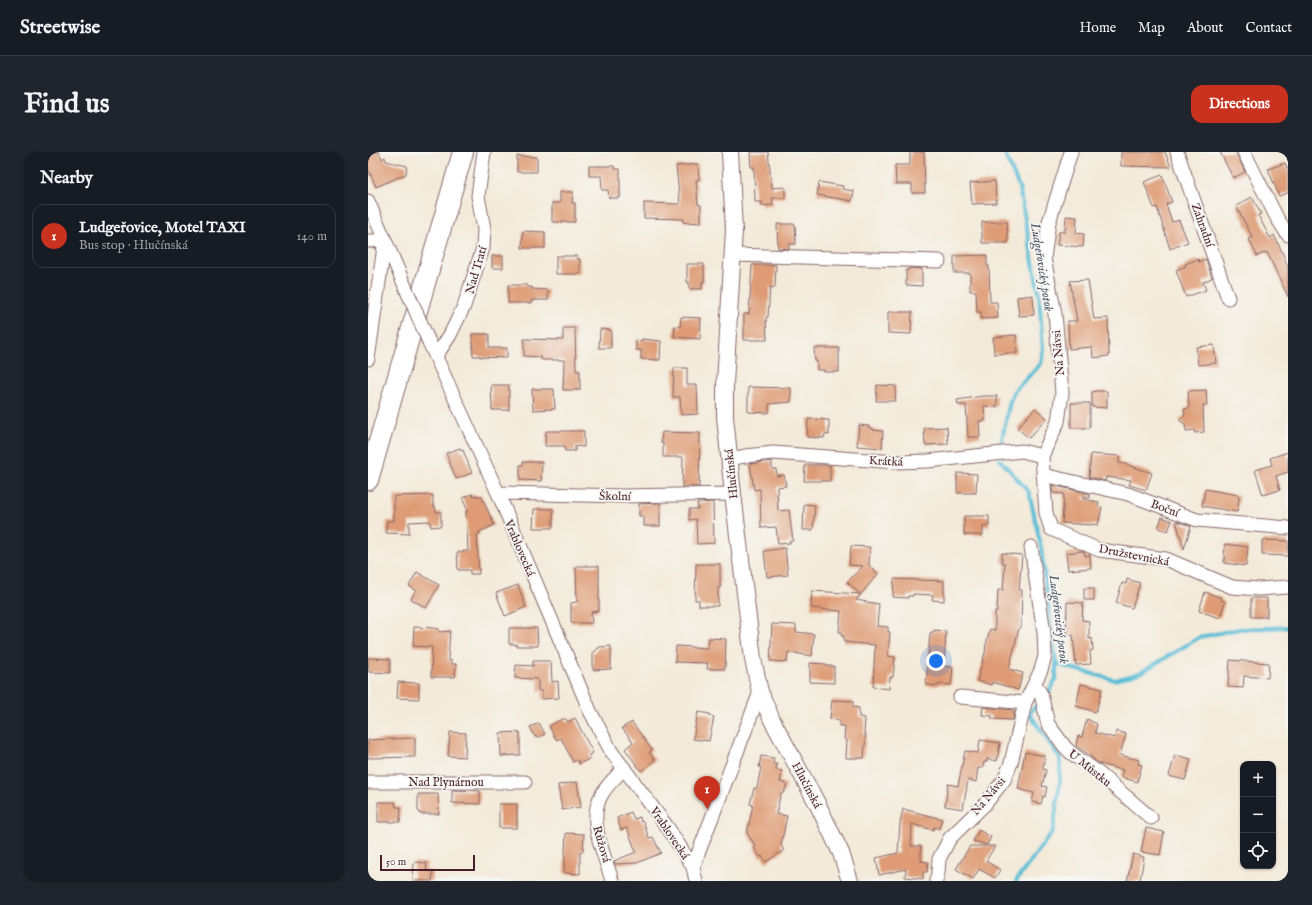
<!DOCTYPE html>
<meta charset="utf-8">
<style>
:root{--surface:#171b24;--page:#20242c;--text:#f1f3f6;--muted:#9ea1a6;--line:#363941;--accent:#c8321e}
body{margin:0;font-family:"IM FELL English",serif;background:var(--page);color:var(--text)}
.controls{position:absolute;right:12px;bottom:12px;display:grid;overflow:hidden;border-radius:8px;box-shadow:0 1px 3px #0004}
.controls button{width:36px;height:36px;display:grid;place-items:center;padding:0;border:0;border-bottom:1px solid var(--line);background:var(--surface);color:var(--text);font:20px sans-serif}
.scale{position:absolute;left:12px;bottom:10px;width:95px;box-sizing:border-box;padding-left:4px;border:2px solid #4a1f2b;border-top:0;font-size:11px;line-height:14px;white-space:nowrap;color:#4a1f2b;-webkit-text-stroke:3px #f6f6f2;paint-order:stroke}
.you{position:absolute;left:568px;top:509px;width:14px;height:14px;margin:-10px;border:3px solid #fff;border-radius:50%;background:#1a73e8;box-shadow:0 0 0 6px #1a73e833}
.badge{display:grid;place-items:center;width:26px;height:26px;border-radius:50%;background:var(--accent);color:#fff;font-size:13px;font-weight:700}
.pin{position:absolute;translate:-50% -33px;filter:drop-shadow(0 1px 2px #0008)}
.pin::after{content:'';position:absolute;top:21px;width:14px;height:12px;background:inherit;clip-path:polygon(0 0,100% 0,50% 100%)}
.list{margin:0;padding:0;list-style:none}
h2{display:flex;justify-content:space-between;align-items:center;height:52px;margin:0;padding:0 16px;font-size:17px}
h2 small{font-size:13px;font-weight:400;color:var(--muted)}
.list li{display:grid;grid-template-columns:26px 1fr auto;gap:12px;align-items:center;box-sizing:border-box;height:64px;margin:0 8px 8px;padding:0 8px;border:1px solid var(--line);border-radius:12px}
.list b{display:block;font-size:15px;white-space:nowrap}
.list p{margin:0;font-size:13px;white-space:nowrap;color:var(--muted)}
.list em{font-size:13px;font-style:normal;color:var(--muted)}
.icon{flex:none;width:22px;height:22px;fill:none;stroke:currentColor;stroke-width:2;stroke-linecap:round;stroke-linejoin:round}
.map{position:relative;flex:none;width:920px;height:729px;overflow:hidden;border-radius:12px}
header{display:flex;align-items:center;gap:24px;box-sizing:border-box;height:56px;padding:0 20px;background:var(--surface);border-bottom:1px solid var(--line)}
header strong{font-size:19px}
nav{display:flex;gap:22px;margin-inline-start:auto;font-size:14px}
.intro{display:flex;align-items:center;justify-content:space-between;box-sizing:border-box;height:96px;padding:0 24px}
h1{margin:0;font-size:28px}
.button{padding:10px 18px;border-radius:12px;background:var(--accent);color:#fff;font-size:14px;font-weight:700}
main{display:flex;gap:24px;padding:0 24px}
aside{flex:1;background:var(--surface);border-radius:12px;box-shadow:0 1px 3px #0004}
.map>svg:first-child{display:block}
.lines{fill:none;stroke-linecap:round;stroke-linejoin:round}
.stream{stroke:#58bdd7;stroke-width:4}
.building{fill:#de9b74}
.minor-casing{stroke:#856668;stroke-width:15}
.tertiary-casing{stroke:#856668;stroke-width:18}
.primary-casing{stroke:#856668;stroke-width:22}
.minor{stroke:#fff;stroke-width:13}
.tertiary{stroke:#fff;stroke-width:16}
.primary{stroke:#fff;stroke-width:20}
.minor-bridge-casing{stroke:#856668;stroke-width:15;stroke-linecap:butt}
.minor-bridge{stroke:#fff;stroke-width:13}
.labels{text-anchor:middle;stroke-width:3.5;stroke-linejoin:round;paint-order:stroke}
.street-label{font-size:12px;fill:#4a1f2b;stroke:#f6f6f2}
.water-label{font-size:13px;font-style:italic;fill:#4f5667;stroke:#f6f6f2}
</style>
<header>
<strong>Streetwise</strong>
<nav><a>Home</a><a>Map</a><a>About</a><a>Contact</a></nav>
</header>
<div class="intro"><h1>Find us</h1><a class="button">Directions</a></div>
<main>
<aside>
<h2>Nearby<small></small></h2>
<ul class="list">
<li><span class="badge">1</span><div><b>Ludgeřovice, Motel TAXI</b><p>Bus stop · Hlučínská</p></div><em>140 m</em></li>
</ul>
</aside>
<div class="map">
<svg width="920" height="729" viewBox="0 0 920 729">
<rect width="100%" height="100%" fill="#f6f6f2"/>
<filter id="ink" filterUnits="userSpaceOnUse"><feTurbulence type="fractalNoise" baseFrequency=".025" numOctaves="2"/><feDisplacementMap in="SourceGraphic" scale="8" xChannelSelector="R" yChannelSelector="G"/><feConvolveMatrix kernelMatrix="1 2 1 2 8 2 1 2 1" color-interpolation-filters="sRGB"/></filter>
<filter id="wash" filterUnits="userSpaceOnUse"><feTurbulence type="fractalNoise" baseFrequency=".012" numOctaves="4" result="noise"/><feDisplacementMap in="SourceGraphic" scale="16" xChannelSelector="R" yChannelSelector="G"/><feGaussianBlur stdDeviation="0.9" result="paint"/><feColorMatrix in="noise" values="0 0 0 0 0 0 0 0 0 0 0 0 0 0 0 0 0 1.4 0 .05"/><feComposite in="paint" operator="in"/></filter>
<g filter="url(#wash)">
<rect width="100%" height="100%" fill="#f3ead9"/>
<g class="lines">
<path class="stream" d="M632,296L642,249L647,238L673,212L675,198L671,142L651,35L636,0
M632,308L661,340L673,395L688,512V527L678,545
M688,512L747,528L772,521L832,485L871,477L920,475
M648,729L685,679L692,630V606L661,561L673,550"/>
</g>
<g id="blocks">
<path class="building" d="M9,0H11L14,7L17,5L18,9L39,14L38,22L8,35L0,17V4Z
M382,0H400L404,36L417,35V46H404L405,53L394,54V50H387L386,15H383Z
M542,0H556L557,41H544V32H528L527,13H542Z
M753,0H797L803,15L753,14Z
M852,0H868L877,20L865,26Z
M149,4L169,5V20H149Z
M917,11L920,18V41L911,44L900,17Z
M330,12L331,28H328L330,52L333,53V71L315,70L316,67L276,66V51L312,52L308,14Z
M221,14H246L247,17H252V46H241L240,38H234L233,24H221Z
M794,23L804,50L798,52L804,70L811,68L820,90L802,97L789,55L786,56L776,30Z
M627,29L628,51L604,52L602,31Z
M451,30L475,34L474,37L486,39L484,49L449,43Z
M192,40H205L204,51H207V70H184V51H192Z
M884,45L893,62L890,63L902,86L906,83L915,102L920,116V145L899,100L889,104L881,87L885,86L868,54Z
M698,64L709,65L708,81L716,82L715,95L689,93L691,80H697Z
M614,70H639L640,91H614Z
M409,72H427L428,92H421V97L410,96Z
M155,79L177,80V96H154Z
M619,103V114H621L622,150H629L630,166L613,167V160H609L608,139H602V121H586V104Z
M124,104H135V116H124Z
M188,104H210L209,107H212V122H188Z
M830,107L831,110L838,107L844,126L835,130L838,138L818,145L808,118L818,114L817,112Z
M319,112H336V130H334V137H321V130H319Z
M384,113H408L407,136L402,135L400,165H398L399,188H376V162H381Z
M541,116L554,117V134L538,133V118H541Z
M720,128L726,167L740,166L741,204L725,206L724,195L701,197L700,169H709L702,129Z
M140,133H159V135H164V137L180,138V148H164V151H140Z
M665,143L666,163L651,164L649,145Z
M520,160H544L543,182L520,181Z
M313,165L333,166L332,187L306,185L307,174L312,175Z
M195,176H207L208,219H212V238H195L196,208H175L173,207V205L156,204V187L195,188Z
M232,177L243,178V196H231Z
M104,182H121V196H139V206L112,205V204H105Z
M648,183L649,201L626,202L625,185Z
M274,187L293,189L292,208L273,207V198H268V188L274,189Z
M846,193L848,211L830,213L828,195Z
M446,196H471V220H456V218H449V209H447Z
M306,216H319V233H329L330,262L313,263L312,245H305Z
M123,233H141V258H124Z
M509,233L528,234L527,249H508Z
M380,235L423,236V250L401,252V261L380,260Z
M164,237H186L187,257L165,258Z
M838,238L839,253H835L836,280L827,281L826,278L818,279L817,272L811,268L817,263L816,257L821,256L820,239Z
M729,239H739V256L724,255V240Z
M615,244H629V255L616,254L617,269H611L612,285H600L598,253H590L589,248Z
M703,251H722V276H703Z
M667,256L679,266L661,286L649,276Z
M440,267L461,268V283L457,282L456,286L439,285Z
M491,273L501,274V276H505V278L515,279L514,296L489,294Z
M579,275L580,292L557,293L556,276Z
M178,279H216V295L207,294V299H197V294H177Z
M294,280L332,281L331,335H314L315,305H295V291H293Z
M92,296L93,299L95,298L104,321L88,327L78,301Z
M920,300V320L908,324L912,338L895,343L887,318L904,313L902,306Z
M723,302L751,304V311L757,312L784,321L778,338L761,333L763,328L738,325L737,329L721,325Z
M404,309V317H408L409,324L416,323L418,334L409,335L410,359L421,358L425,389H421L422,391L410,392L408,375L393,376L392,337L386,338L382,312Z
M155,310H174L173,329L152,328V313H155Z
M437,313H462V329H436Z
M589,321L609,322L608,341H589Z
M684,333L722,342V346L715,345V347L731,350L730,354L734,355L730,373L723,372V373L694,371L696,342L685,341Z
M837,337L870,343L871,347L869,360L834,354Z
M104,342L105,344L109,343V345L113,343L126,373L111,380L112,382L109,383L111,422H102V418H90L89,400L100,399L98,359H100L94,346Z
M65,343V354H67L68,360H73V374L63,375L62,369L41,370V382L18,381L19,369H26V344Z
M345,350L346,391L329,392L328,367L321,368V357H330L329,351Z
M292,351V374H276V364H271V352Z
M436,352L447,353L445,378H435Z
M166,357H185V376H165Z
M596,364H621V374H615V383H596Z
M794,365L804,369L800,379L790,376Z
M808,369L823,374L816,397Z
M894,388L920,389V404L894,403Z
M857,392L880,395L878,414L856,411Z
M483,394L502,395L501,413L510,422L488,448L511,452L509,474L520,475V480H522L520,504L527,505L525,525H522L521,537L505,535L507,493L476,490V484H473L474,480H471L473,459L443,456L444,439L492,442L479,430L495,414L481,413Z
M417,396L420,423L399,425L396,399Z
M714,399L717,401V404L722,403L723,416L700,418L698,401Z
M634,401L654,403L651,438H654L653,476H651L641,517L655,521L650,538L624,530V533L609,529L618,497H617L622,477L627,478V460H629L630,438H635L637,411H634Z
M328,412H352V436H350V454H331V448H327Z
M208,414H231V459L223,460L224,471H203V451L209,450Z
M49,420L71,433L58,456L43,447L48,438L41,434Z
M526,427L576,429V449L564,448L565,443L545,442V444H540V446L525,445Z
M759,427L772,431L764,456L748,451L754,431L758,432Z
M150,433L158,455L137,464L128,441Z
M716,436H726V448H716Z
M837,440L854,446L853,448L857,450L852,466L831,459Z
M883,446H899V465H883Z
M699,450L715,451L714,468L721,469V487L724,486L725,498L722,499L723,512L708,513L705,483H698Z
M404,472L428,473V480L446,482L444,504L420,500L419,510L402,509Z
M46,475L66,476L71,477V480L82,479L80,508H83V512H88L87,525H63L64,495L45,494Z
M141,476H169L170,494H148V492H141Z
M566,478L578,479L576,514L585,515L583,533L571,532L570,534L558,533L562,482L563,480H566Z
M341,486L358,487L357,517H339L340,511L307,510L308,494L340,496Z
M243,494V517L225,518V500L228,499V497L231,496V495Z
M0,506L22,507V521L1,520Z
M862,508L901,511L900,526L876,524L875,536L860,535Z
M165,509H183L184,530L190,529L191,546L174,547V539H171L170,538V527L147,526L148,513L165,514Z
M442,511L458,512V514H466V531L442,530Z
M30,530L51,531V547L29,546Z
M713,532L734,537L728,560L708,554Z
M464,548L485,549V555L491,556V565L497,566L496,582H498L496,606H478L479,588L476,587L477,574H471L472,568L462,567Z
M615,555L646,558L645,568L624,567V564L614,563Z
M330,560L342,562V564L346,565L341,589L325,587Z
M207,566L225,601L221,603L223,606L211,612L210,608L205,610L193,586L189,588L188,586H187L181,574L194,567H198L200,570Z
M719,567L729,572L727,581L747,586L748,579L758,582L752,603L771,608L770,612L774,613L769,630L753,625L755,618L732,612L724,606V605L708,594L710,584L714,585Z
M264,570L284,598L281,600L287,608L273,619L257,597L265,590L254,576Z
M171,571L177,582L171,585H167L162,575Z
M82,580L98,581L97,605L80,604Z
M152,580V603L133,604L132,581Z
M47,586V605L0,606V588Z
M612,588L632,591L629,609L619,607V610H616L615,616H610L608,630L600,628L595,657L577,654L580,632L590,634L597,599L610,601Z
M657,600L677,604L675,617L678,618L674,634L679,635L677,645L675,644L673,652L664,650L666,641L650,637Z
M807,603L823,607L817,628L801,624Z
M393,604L406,606L405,612H409L408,618L414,619L412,630L419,632L416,641H413L408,662L419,664L413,693L416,698L398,710L394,704L392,705L386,696L388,695L379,681L385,653L382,652L386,636H389L393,615H391Z
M209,630L213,655L194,658L190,633Z
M84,638L112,639V652L84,651Z
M50,642H70L71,662H52V660L50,659Z
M10,650H27L28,655H33L32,670H10Z
M131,652H149V676H131Z
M535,657L574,667L571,677L566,675L565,678L544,672L543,694H553V709L560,710L559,720H555V727L537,725L538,717L511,723L508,706L530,701L532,671Z
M263,660L266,667L272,665L273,670L275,669L281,686L285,685L293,701L269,711L247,712L246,709L268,700L259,676L253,678L249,666Z
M778,676L796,680L792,703L773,700Z
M611,678L623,685L619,693L605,689Z
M198,681L216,682L215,700H212V722L196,721Z
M602,694H627L618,709L632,718L627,726L611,717L605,727L588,717Z
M765,702L776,705L772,729H759Z
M46,710L59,711L58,719H65L64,729H45Z"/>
</g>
</g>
<g filter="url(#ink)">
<use href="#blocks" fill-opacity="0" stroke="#856668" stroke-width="1"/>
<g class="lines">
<g class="minor-casing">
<path id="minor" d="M703,0L681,70L676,106L687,162L694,241L690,270L674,304L678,361L683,377L731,398L798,407L864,435L891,437L920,435
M809,0L860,146
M876,0L909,66L920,83
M0,49L30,118
M0,89L17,88L0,207
M364,103L571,109
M61,190L130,341L222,559L243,599L300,676L325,715L328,729
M68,204L82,183L96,154L115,96L116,77L110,44L116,0
M362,307L377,304L405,301L528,310L560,309L654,299L674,304
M675,323L760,342L829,368L920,376
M130,341L254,344L365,342
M667,532L673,542L680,572L697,595L703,601L728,619L783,666
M592,545L657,551
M0,630H157
M325,715L392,540
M244,729C237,702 218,669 234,642C239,633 249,624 256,616
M568,729L570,721L571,707L582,686L617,652L636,628L643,611L657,551L673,518L677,504L676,480L663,395"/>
</g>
<g class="tertiary-casing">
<path id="tertiary" d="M362,0L366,78L357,232V265L365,342L385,507L392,540L404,568L449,651L473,701L482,729"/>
</g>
<g class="primary-casing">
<path id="primary" d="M0,328L95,0"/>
</g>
<use href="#minor" class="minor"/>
<use href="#tertiary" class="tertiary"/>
<use href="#primary" class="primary"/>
<g class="minor-bridge-casing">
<path id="minor-bridge" d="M30,118L61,190"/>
</g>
<use href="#minor-bridge" class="minor-bridge"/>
</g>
</g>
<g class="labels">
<g class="street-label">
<text transform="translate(835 73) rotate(70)" y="4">Zahradní</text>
<text transform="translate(108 118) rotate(-74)" y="4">Nad Tratí</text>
<text transform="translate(690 201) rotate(-95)" y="4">Na Návsi</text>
<text transform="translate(518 309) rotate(3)" y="4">Krátká</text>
<text transform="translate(363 322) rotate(-96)" y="4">Hlučínská</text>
<text transform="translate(247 344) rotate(1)" y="4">Školní</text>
<text transform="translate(797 356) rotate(20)" y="4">Boční</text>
<text transform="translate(152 396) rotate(67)" y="4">Vrablovecká</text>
<text transform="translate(766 403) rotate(11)" y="4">Družstevnická</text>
<text transform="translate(722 616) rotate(39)" y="4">U Můstku</text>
<text x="78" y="634">Nad Plynárnou</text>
<text transform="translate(439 633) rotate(62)" y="4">Hlučínská</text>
<text transform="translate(620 644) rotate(-50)" y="4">Na Návsi</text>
<text transform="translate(302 681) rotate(56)" y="4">Vrablovecká</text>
<text transform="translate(234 692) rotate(74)" y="4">Růžová</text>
</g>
<g class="water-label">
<text transform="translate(675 115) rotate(81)" y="5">Ludgeřovický potok</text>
<text transform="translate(692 467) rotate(83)" y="5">Ludgeřovický potok</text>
</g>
</g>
</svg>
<div class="controls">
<button>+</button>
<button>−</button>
<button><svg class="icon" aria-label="locate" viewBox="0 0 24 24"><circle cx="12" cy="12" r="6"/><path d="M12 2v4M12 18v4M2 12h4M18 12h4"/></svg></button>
</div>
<div class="scale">50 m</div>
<div class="you"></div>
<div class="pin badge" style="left:339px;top:657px">1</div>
</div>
</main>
